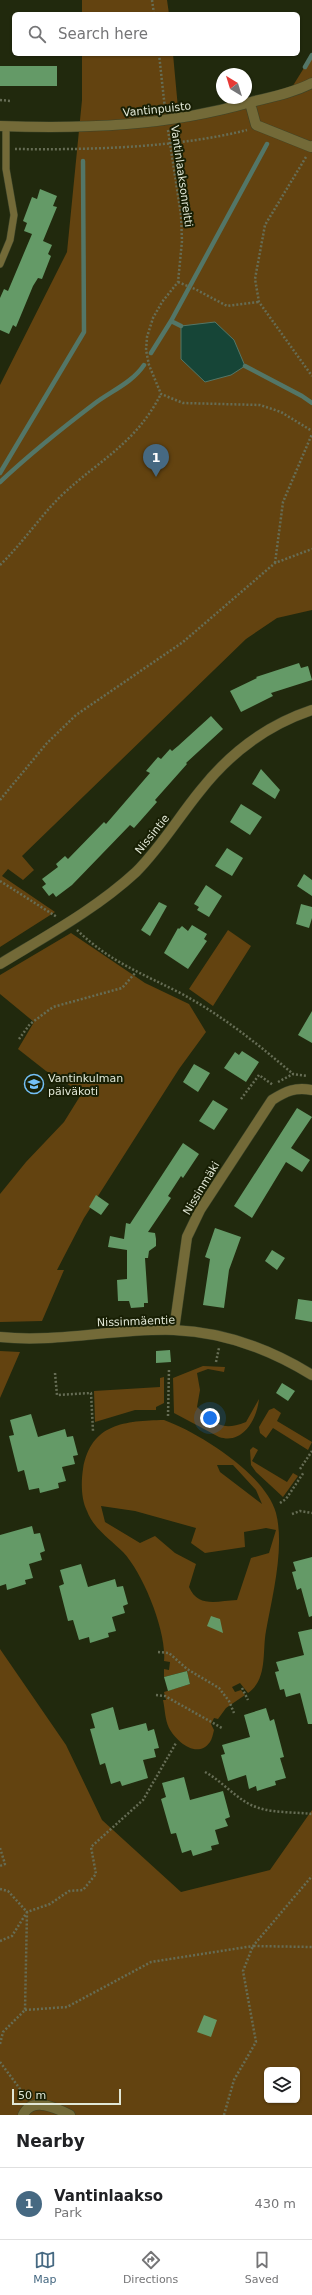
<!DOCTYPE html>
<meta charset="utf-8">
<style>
:root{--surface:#fff;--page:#f6f6f6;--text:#202124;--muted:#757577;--line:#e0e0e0;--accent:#466982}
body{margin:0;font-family:"DejaVu Sans",sans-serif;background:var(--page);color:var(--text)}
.controls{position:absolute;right:12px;bottom:12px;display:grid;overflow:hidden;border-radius:6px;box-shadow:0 1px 3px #0004}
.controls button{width:36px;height:36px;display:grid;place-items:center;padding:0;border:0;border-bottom:1px solid var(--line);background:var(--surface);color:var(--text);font:20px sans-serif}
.compass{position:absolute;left:216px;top:68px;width:36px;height:36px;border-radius:50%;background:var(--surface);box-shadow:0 1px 3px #0004;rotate:322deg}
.scale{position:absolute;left:12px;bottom:10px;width:109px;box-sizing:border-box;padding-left:4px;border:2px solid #e1e7d6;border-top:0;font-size:11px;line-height:14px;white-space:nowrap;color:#e1e7d6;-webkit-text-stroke:3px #181f04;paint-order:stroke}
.you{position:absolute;left:210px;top:1418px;width:14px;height:14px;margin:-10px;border:3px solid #fff;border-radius:50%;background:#1a73e8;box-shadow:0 0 0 6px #1a73e833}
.badge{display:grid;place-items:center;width:26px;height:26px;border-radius:50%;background:var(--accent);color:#fff;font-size:13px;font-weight:700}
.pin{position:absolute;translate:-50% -33px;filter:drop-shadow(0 1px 2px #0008)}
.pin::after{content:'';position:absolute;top:21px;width:14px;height:12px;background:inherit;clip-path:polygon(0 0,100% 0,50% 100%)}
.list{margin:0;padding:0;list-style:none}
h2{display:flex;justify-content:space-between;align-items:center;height:52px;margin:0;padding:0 16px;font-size:17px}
h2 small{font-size:13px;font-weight:400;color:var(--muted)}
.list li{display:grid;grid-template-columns:26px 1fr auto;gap:12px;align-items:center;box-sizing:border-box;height:72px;padding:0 16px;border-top:1px solid var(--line)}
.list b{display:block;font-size:15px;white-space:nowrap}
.list p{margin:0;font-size:13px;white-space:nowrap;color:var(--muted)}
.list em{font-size:13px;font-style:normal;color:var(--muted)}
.icon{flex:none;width:22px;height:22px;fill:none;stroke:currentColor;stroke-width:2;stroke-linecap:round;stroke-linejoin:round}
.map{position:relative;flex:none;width:312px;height:2115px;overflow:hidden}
.search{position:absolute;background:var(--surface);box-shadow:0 1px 3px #0004;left:12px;right:12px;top:12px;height:44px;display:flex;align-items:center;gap:10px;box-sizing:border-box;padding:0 14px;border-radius:6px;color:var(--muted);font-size:15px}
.sheet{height:124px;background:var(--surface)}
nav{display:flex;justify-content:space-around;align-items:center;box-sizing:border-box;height:56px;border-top:1px solid var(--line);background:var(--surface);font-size:11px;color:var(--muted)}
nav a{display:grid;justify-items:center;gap:2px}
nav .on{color:var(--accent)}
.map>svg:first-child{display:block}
.green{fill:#634310;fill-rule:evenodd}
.water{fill:#164537;stroke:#537667}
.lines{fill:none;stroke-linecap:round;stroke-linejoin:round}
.stream{stroke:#537667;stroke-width:4.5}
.building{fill:#649a67}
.lane-casing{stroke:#3c4429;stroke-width:8}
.street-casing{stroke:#3c4429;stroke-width:11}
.path{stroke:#666d55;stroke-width:2.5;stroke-dasharray:2 2;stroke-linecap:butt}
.lane{stroke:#736a38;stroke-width:7}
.street{stroke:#736a38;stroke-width:10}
.labels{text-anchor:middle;stroke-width:4;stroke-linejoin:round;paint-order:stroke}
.street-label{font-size:11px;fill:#e1e7d6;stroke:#181f04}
.poi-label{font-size:11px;fill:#e1e7d6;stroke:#181f04;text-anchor:start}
</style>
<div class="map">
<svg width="312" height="2115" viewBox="0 0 312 2115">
<rect width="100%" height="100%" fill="#21290d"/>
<path class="green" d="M82,0H167L169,14H82Z
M82,54H173L179,119L289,92L312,55V610L277,618L246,639L22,856L34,870L23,880L8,869L2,876L55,912L0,947V385L67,252L82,100Z
M228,930L251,946L213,1006L189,989Z
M71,933L145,983L189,1004L206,1032L179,1069L84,1218L57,1270H64L42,1321L0,1322V1194L26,1162L64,1122L82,1093L46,1071L18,1049L34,1022L0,994V975Z
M0,1351L20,1352L0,1398Z
M203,1366L225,1367L224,1372L208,1369L197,1373L200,1390L197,1407C216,1423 220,1432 246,1422L259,1399C257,1419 243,1445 219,1437L174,1413L173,1378Z
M164,1377V1403L156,1407V1410H135L95,1422L94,1391L160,1387V1378Z
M274,1408L281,1413L277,1421L312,1442L308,1450L273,1428L266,1438L260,1433L259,1427L269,1410Z
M164,1420C200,1433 266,1475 276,1513C285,1548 272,1597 266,1631C262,1652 268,1679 248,1693L240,1683L232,1687L235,1692L241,1690L245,1695L226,1708L218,1719L214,1718L211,1724L214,1730C213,1734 212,1739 210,1742C197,1760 176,1741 169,1728C165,1720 165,1709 163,1700H166L164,1692L190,1684L187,1671L164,1677V1669L169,1670L170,1662L164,1661C167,1632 143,1573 123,1552C111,1540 93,1528 87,1511C81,1499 81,1482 83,1469C91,1423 125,1421 164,1420ZM217,1465H233L256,1490L262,1504L220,1472ZM101,1506L135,1511L196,1528L191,1543L205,1553L245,1547L244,1532L266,1528L276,1530L269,1553L251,1558L237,1600C217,1601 198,1608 189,1587L196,1564L175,1553L155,1536L140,1543L105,1522Z
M253,1447L258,1450L252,1461L287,1482L293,1473L298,1476L283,1497L256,1472L251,1465L250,1450Z
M0,1649L66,1745L102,1820L181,1892L270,1870L312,1810V2115H0ZM267,2070H297V2100H267Z"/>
<path class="water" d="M215,322L234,340L245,366L231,375L205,382L181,359V326Z"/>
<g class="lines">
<path class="stream" d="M305,67L312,55
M171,321L181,326
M151,353L171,321L267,144
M245,366L302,396L312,403
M0,473L84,332L83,161
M0,482C30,454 61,429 94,404C111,391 132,383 144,365"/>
</g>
<path class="building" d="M0,66H57V86H0Z
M40,189L57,196L53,206L57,207L43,241L52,245L48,254L51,256L42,279L38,278L33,286L16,327L13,325L9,334L0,330V298L4,289L8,291L32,234L24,231L27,223L23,221L32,197L37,199Z
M299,663L301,668L308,666L312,680L271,693L273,696L241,712L230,691L257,678L256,677Z
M211,716L223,729L186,763L187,764L155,800L157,802L134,828L130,825L72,885L56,897L53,893L49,896L42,887L46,884L42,879L58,867L56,864L65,856L68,859L104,822L106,824L150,773L146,771L158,757L161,759L170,749L172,751L178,746Z
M261,769L280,790L275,799L252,784Z
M241,804L262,817L250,835L230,822Z
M227,848L243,858L232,876L215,866Z
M304,874L312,880V896L297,886Z
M206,885L222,896L209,917L197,910L199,907L194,904Z
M159,902L167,906L150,936L141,930Z
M301,904L312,907V918L309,928L296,924Z
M192,925L207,934L204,939L207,941L188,969L164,953L178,928L179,929L182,926L188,931Z
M312,1011V1043L298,1035Z
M242,1051L259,1062L246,1082L224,1068L235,1052L239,1055Z
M194,1064L210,1073L198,1092L183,1082Z
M213,1100L228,1109L214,1130L199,1121Z
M297,1108L312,1117L291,1148L310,1160L302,1172L286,1162L252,1218L234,1206Z
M183,1143L199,1154L183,1178L181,1176L168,1196L171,1198L148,1232L155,1233L156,1239V1246L149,1251L148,1258H145L148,1303H144V1307L131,1308L129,1301H118L117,1280L127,1279V1250L108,1247L110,1236L124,1239L126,1223L130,1224Z
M96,1195L109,1204L101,1215L89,1207Z
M215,1228L241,1237L229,1270L224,1308L203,1305L210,1259L205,1257Z
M272,1250L285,1258L277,1270L265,1261Z
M298,1299L312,1301V1322L295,1319Z
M170,1350L171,1362L156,1363V1351Z
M282,1383L295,1391L288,1401L276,1393Z
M31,1414L38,1437L65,1429L67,1437L73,1436L78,1455L73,1456L75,1464L62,1467L66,1481L58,1483L59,1488L40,1493L39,1488L29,1490L24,1470L18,1472L9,1436L14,1435L10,1420Z
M32,1526L34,1534L40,1533L45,1551L40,1553L42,1560L29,1564L33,1578L25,1580L26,1584L7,1590L6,1584L0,1586V1535Z
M312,1557V1616L309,1617L301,1588L297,1590L292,1572L296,1571L293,1562Z
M81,1564L88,1587L115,1579L117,1587L123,1586L128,1604L123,1606L125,1613L112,1617L116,1631L108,1633L109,1637L90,1643L89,1637L79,1640L73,1620L68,1621L59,1586L64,1584L60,1570Z
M211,1616L220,1619L223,1633L207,1626Z
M312,1629V1724H308L300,1693L286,1697L284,1689L280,1690L275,1672L279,1671L276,1662L304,1655L298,1632Z
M187,1671L190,1684L168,1691L164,1677Z
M113,1707L119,1730L146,1723L148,1731L154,1729L159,1748L154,1749L156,1757L143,1760L148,1778L122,1786L120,1781L111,1784L105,1763L100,1765L90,1729L95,1728L91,1714Z
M266,1708L270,1721L274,1719L284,1757L280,1758L286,1778L275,1781L276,1785L257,1791L256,1786L249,1789L246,1775L228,1781L221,1755L225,1754L222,1745L250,1737L244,1715Z
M184,1777L190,1800L223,1791L230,1817L225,1819L228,1826L215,1830L219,1844L211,1846L212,1850L193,1856L191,1850L182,1853L176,1833L171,1834L161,1799L166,1797L162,1783Z
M204,2015L217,2020L211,2037L197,2032Z"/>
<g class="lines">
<g class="lane-casing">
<path id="lane" d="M0,264L10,240L14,215L6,169V126"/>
</g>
<g class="street-casing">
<path id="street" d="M250,103L256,125L311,147L312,146
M0,126C86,129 168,126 251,102C271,97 293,93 312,83
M0,964C46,936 96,909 136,872C161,847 178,818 200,791C229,754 267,725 312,710
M174,1330L187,1237L200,1210L272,1100C286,1091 295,1087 312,1090
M0,1337C58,1343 116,1328 174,1330C223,1332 270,1349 312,1375
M23,2115C32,2096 56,2108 70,2115"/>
</g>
<path class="path" d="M152,0L154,14
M159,54L165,109
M0,100L11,101
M168,130L181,215L182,241L178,282L162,302L153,318L147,337L146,350L149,365L161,394L183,403L260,405L281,412L312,431
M15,149C88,150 176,148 247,130
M306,157L265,225L255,279L259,302L312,376
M178,282L195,289L227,306L259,302
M275,563L283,502L312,434
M0,565C23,543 40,516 63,494C102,458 135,444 161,394
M0,800L47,743L76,715L183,642L275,563L312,549
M0,881L57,917
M77,930C111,963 144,974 184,995C224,1017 259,1045 293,1074
M19,1039L30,1024L53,1007L122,988L136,972
M278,1082L293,1074L307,1076
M241,1099L259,1075L273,1085
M216,1362L219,1348
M55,1373L57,1395L91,1393L93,1431
M168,1416L169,1369
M300,1469L312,1451
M280,1503L286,1499L304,1472
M292,1514L300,1511L312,1513
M158,1652L169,1653L187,1669L219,1688L229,1701L234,1713
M242,1688L248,1700
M156,1695L165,1696L222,1728
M205,1772C224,1782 238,1802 259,1808C275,1813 295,1812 312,1814
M0,1848L5,1864L0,1866
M0,1889L8,1891L27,1912L25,2010L3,2032L0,2044
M0,1941L12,1936L27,1912L50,1904L69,1891L83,1890L96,1874L91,1847L143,1800L176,1743
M25,2010L67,2007L151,1962L253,1946L312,1876
M0,2062L26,2097
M224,2115L234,2080L256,2042L243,1971L253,1946L312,1947"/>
<use href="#lane" class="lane"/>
<use href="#street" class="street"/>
</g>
<defs>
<g id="school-ring" transform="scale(1)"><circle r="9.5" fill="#181f04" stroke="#74c0f6" stroke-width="1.5"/><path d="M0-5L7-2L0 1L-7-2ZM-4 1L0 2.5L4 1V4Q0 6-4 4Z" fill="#74c0f6"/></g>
</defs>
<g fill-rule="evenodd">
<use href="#school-ring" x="34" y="1084"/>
</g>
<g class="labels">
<g class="street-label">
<text transform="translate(157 109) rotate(-6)" y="4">Vantinpuisto</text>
<text transform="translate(182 176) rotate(82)" y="4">Vantinlaaksonreitti</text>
<text transform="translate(152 834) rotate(-51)" y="4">Nissintie</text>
<text transform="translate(201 1188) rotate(-59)" y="4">Nissinmäki</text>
<text transform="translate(136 1321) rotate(-2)" y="4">Nissinmäentie</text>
</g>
<g class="poi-label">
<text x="48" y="1082">Vantinkulman<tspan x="48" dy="13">päiväkoti</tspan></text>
</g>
</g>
</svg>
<div class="controls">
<button><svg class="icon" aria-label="layers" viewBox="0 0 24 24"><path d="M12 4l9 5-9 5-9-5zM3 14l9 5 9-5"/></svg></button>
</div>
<svg class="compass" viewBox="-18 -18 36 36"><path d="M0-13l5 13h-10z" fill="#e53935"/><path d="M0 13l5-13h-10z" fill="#757577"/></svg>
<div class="scale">50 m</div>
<div class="you"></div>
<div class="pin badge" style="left:156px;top:477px">1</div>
<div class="search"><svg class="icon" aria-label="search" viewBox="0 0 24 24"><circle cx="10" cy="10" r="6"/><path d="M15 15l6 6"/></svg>Search here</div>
</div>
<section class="sheet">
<h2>Nearby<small></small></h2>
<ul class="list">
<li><span class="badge">1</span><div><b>Vantinlaakso</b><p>Park</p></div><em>430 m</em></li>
</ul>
</section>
<nav>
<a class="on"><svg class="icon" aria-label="map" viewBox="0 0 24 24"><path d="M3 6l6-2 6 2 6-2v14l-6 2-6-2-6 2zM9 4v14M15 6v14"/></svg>Map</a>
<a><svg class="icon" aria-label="directions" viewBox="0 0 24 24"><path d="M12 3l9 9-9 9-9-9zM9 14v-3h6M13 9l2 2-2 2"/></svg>Directions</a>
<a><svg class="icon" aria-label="saved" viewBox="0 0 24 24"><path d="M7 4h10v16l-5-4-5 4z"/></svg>Saved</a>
</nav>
